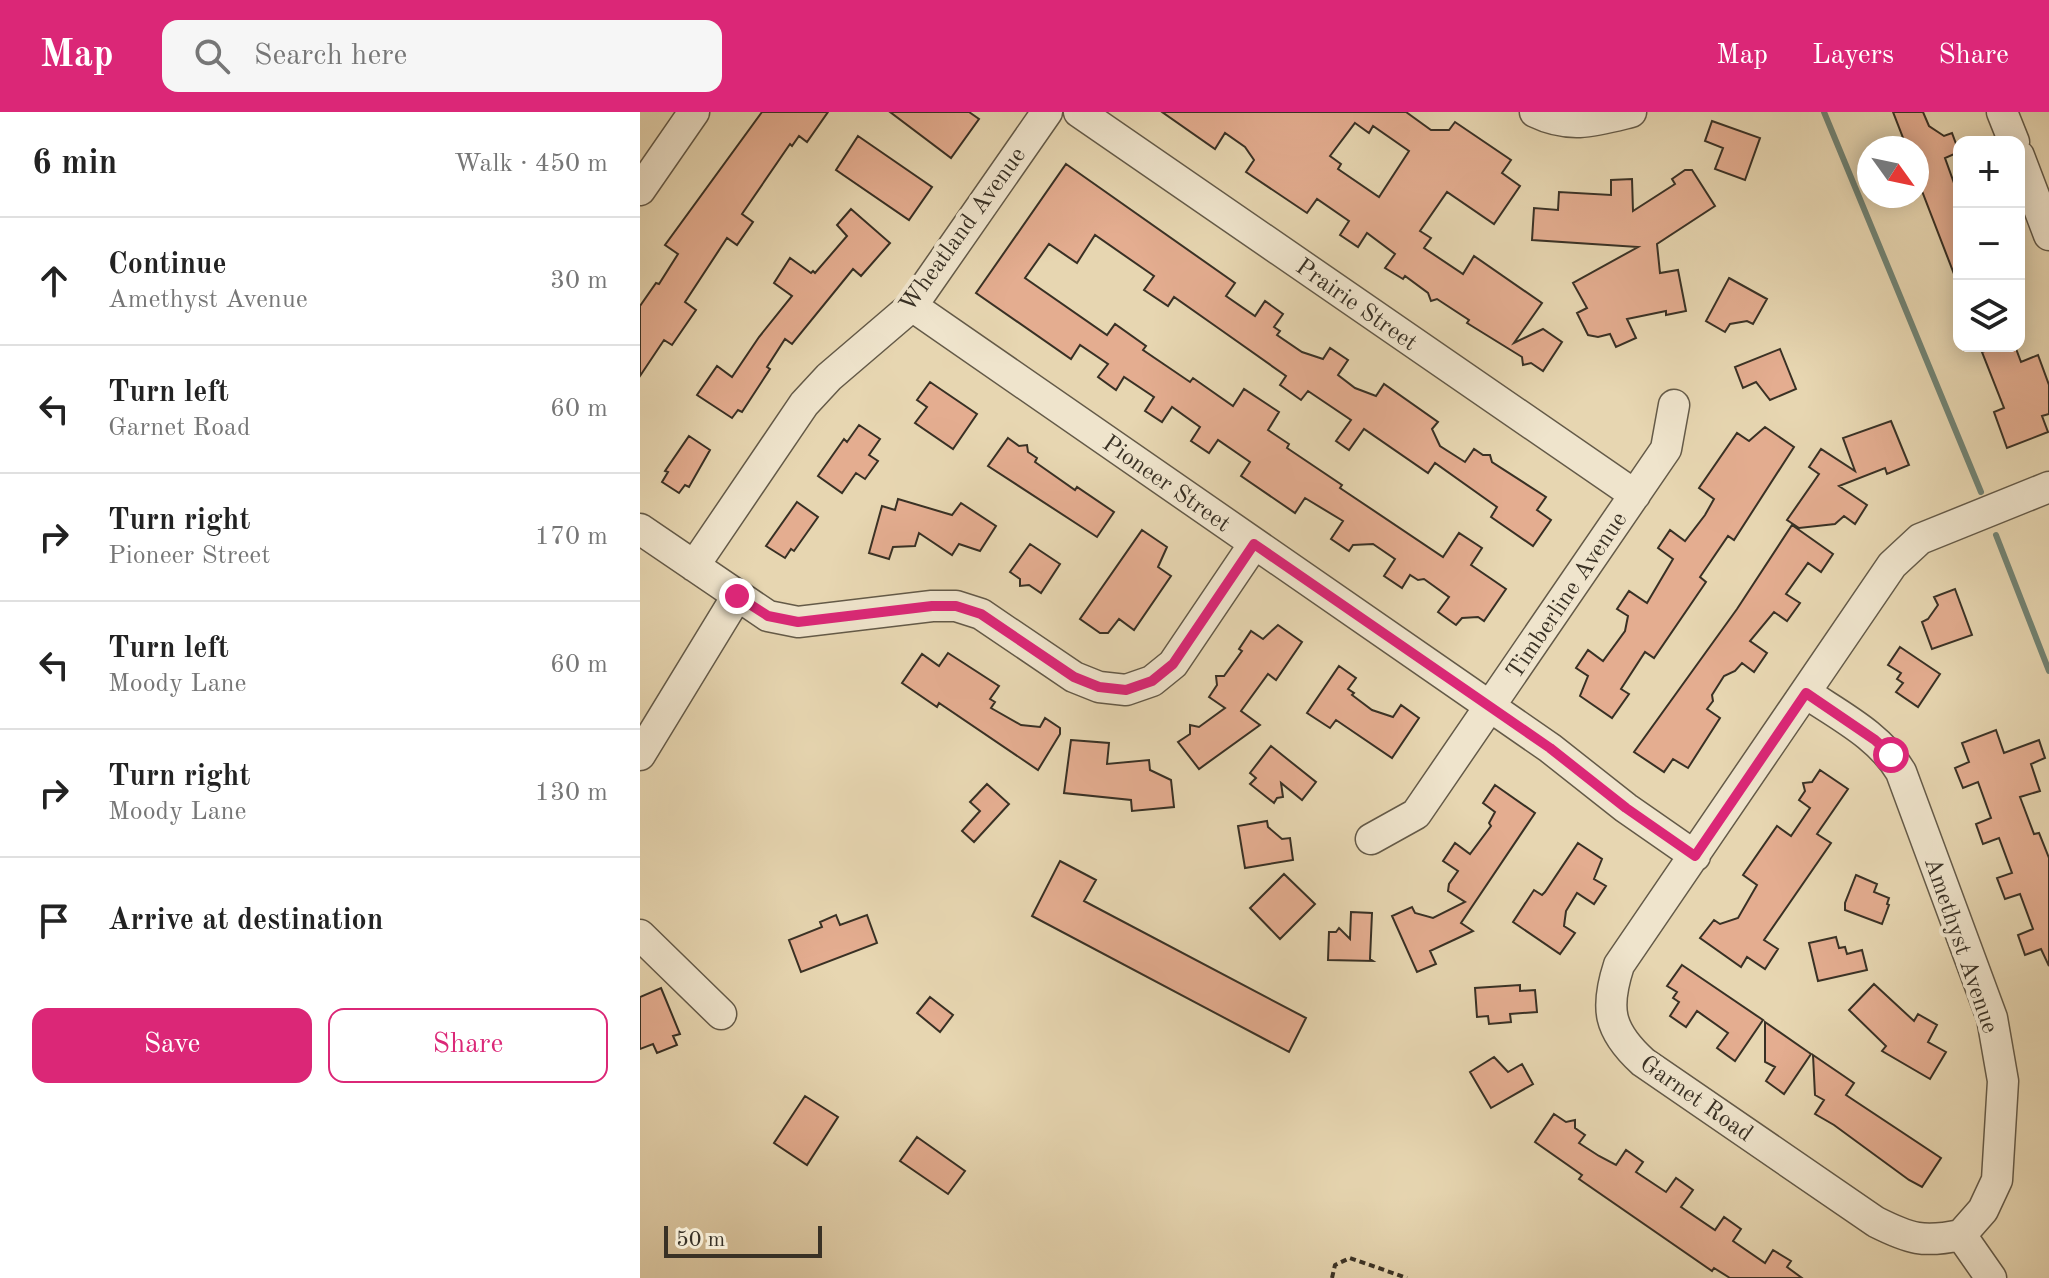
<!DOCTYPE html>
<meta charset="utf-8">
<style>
:root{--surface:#fff;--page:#f6f6f6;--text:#222;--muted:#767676;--line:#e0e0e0;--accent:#db2777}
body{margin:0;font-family:"Old Standard TT",serif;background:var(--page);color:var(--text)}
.controls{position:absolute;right:24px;top:24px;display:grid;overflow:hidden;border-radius:16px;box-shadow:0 4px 20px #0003}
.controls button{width:72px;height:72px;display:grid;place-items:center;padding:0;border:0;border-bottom:2px solid var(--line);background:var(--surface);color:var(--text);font:40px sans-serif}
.compass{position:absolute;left:1217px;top:24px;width:72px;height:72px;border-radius:50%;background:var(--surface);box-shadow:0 4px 20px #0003;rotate:123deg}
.scale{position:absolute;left:24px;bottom:20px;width:158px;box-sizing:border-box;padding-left:8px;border:4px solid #393125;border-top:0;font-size:22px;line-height:28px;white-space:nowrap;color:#393125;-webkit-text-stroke:6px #efe4cc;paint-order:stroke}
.stop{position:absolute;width:24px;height:24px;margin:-18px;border:6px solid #db2777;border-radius:50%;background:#fff}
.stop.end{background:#db2777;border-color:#fff;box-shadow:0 2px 8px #0008}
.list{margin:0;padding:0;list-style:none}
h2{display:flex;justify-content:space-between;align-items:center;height:104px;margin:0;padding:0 32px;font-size:34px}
h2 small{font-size:26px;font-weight:400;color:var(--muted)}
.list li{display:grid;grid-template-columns:52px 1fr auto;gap:24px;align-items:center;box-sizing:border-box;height:128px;padding:0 32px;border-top:2px solid var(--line)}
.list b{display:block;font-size:30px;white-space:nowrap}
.list p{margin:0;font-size:26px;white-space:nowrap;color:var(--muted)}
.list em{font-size:26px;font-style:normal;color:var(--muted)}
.actions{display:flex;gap:16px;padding:24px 32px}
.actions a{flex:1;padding:18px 0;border:2px solid var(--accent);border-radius:16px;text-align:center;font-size:28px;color:var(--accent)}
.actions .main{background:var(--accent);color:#fff}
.icon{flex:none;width:44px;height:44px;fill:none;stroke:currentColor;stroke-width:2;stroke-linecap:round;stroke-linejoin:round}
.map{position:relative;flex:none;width:1409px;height:1166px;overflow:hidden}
header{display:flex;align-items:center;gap:48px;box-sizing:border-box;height:112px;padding:0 40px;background:var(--accent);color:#fff}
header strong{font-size:38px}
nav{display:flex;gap:44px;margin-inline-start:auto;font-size:28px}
.search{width:560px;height:72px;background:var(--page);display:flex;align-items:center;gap:20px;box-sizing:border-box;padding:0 28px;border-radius:16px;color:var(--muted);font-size:30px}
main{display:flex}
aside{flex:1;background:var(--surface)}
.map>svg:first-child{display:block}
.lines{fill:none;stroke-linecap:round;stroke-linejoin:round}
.stream{stroke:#718374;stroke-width:6}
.building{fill:#e4ad90;stroke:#393125;stroke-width:2;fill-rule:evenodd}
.minor-casing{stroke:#645a48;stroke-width:33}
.path{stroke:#393125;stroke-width:4;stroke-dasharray:6 4;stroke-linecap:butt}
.minor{stroke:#efe4cc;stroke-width:30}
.route{stroke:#db2777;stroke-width:10}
.labels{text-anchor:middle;stroke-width:8;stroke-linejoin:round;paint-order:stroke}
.street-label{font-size:24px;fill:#393125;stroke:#efe4cc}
</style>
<header>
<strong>Map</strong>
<div class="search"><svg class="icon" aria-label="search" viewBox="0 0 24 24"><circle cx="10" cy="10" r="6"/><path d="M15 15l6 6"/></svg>Search here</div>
<nav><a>Map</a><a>Layers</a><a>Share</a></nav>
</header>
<main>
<aside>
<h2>6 min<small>Walk · 450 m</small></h2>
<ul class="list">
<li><svg class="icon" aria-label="ahead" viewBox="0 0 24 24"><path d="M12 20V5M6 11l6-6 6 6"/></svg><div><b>Continue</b><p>Amethyst Avenue</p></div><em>30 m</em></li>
<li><svg class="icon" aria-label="left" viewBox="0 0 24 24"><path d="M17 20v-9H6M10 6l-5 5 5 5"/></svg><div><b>Turn left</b><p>Garnet Road</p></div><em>60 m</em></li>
<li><svg class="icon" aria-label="right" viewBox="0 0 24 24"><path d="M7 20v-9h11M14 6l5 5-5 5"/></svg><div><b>Turn right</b><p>Pioneer Street</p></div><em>170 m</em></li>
<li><svg class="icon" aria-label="left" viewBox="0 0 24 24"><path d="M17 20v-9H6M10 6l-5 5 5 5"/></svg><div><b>Turn left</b><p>Moody Lane</p></div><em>60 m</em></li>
<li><svg class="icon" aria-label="right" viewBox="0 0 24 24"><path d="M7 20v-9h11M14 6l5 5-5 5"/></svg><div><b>Turn right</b><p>Moody Lane</p></div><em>130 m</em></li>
<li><svg class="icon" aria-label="arrive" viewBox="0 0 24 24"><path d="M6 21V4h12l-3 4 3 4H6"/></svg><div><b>Arrive at destination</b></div></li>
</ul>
<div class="actions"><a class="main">Save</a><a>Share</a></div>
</aside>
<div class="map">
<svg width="1409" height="1166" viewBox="0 0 1409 1166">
<rect width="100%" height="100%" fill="#e7d6b1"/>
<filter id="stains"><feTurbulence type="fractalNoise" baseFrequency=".0025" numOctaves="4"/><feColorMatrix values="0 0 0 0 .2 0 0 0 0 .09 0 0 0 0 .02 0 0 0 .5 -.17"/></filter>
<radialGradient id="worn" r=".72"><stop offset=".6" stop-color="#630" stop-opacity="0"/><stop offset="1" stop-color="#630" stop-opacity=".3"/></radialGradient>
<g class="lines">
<path class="stream" d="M1184,0L1341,380
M1356,423L1409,559"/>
</g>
<path class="building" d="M122,0H188L167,30L159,24L152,34L150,32L102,102L113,110L97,133L87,126L45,190L56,198L32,233L24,228L0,264V194L16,171L19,172L38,142L25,133Z
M250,0H329L339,7L311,46Z
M522,0H766L791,18H809L815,10L871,48L862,61L880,74L854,112L807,80L780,119L791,126L784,136L823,162L834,144L902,191L874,231L903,217L922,230L903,259L891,251L883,253L882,245L827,211L829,208L797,187L791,189L788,181L765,164L763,167L745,156L755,142L727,121L718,135L700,123L709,109L677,87L667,101L606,60L614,48L605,35L585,21L575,37ZM715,11L729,21L733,14L769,39L739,85L698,57L701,52L690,44Z
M1253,0H1283L1289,14L1304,24L1312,21L1319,40L1305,46L1319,85V175L1277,66V36H1267Z
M1072,9L1120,26L1105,68L1075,57L1083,36L1065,29Z
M218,24L292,75L269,108L196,58Z
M426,52L595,171L586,184L615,204L625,189L643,202L634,215L640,219L637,223L662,240L683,247L690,236L708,248L698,263L715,276L736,284L744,272L798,310L792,317L800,334L825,350L834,337L843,343H850L852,350L906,385L897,398L911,408L893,434L851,405L857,395L795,351L788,361L724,317L709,338L696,329L711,308L668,279L661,288L640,273L646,264L581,218L534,185L528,194L504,178L514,164L455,123L437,151L409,132L385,166L467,223L475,212L506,234L503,238L550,270L553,266L593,294L604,277L639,300L628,318L649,332L647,336L702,373L700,376L803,445L819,421L842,436L831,453L866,477L844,509L838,505L822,506L816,513L798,500L809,485L784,467L778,468L770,463L762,476L744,464L755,447L733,432L713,433L709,439L691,427L703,409L665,386L655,401L601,364L610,350L578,328L569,341L551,329L560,315L532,295L522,310L505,299L514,285L484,265L476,278L458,265L468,252L440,233L431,247L336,181Z
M1045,58H1052L1075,94L1017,132L1020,161L1038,158L1046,199L1026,203V199L987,207L996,226L976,235L970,222L958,225L948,223L937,201L947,196L933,171L998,135L892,128L894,96L918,98L919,80L971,83V68L992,67L993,99L1035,72L1032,67Z
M211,97L250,131L221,164L213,157L152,232L145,227L127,255L130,257L102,300L98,298L92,306L57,283L77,254L92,265L119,225L152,184L134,171L150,146L171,161L173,159L175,161L207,124L197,113Z
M1089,166L1127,187L1113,212L1107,209L1090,212L1085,220L1066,209Z
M1358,234H1375L1381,250L1398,243L1409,273V302L1402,304L1408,320L1367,336L1354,300L1364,296L1342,240Z
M1140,237L1156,277L1130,288L1116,270L1103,276L1095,255Z
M290,270L337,302L313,337L275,311L287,295L277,288Z
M1251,309L1269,353L1247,362L1245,356L1199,374L1227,393L1215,412L1204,404L1195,412L1159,416L1147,408L1179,362L1169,355L1181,337L1215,359L1203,326Z
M219,313L240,327L229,343L238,349L225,367L216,361L202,381L178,364L204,327L207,330Z
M1125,315L1154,335L1094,428L1088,424L1060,465L1066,470L1014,546L1005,540L981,577L989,582L972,606L940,584L948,564L936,556L948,538L963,549L985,519L988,504L977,497L989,479L1007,491L1033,447L1018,436L1030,418L1045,429L1065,403L1074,387L1059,376L1097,321L1109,329Z
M49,324L70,338L49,375L45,373L39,381L22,370L28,360L25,359Z
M368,326L379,334L387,333L388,340L397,346L395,350L435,378L437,375L474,400L457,425L348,354Z
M258,387L312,403L321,391L356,414L340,439L319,432L312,443L279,421L275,434L253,435L249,447L229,441L242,394L255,398Z
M157,390L178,405L154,439L151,437L145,446L126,434Z
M1152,413L1193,442L1181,460L1168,451L1146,482L1160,491L1147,509L1134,500L1110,529L1127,541L1114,560L1102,551L1095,559L1084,564L1072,583L1073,589L1067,597L1080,606L1048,656L1033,647L1024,660L994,640L1097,497Z
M502,418L527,435L518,455L531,464L494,518L479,507L468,521H460L440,507Z
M390,432L420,452L401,481L389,473L380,474V467L370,460Z
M1315,477L1332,523L1292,537L1282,510L1288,507L1298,493L1294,485Z
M638,513L662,530L636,568L628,562L601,599L620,613L559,657L538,630L550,622V613L559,615L585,596L569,585L577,573L576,564H584L602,539L599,537L611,519L623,527Z
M1260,535L1300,562L1278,595L1256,580L1263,571L1257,567L1261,561L1248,553Z
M308,541L359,574L350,587L355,590L351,596L381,613L400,615L405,606L420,616V622L398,658L299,591L297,595L262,571L282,542L299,554Z
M699,554L716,566L708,577L714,581L712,583L732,598L753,605L761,593L779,606L752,646L696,608L690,616L667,601Z
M1356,618L1364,641L1399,628L1405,646L1391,652L1400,679L1380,685L1394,722L1399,721L1409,746V854L1401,837L1385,843L1378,823L1393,817L1380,782L1365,787L1357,766L1372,761L1359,726L1343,732L1336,712L1351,706L1338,670L1323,676L1315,656L1329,650L1322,631Z
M431,628L469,631L467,652L509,648L510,658L531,668L534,695L492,699L491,688L424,681Z
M631,634L676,670L662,688L641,671L643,685L637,686L634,691L610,672L616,666L610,661Z
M1180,658L1208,677L1177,722L1191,731L1124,828L1138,837L1125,857L1107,845L1101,855L1060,826L1074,808L1080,812L1098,806L1117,773L1103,763L1137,714L1151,724L1170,696L1159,688L1165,679L1163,671L1172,670Z
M347,672L369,692L334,730L322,719L340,699L330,690Z
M855,673L895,701L821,811L833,819L790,839L796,852L777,860L752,804L772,795L775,801L793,806L825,790L808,779L809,772L818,759L803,749L815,731L830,742L851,714L849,711L855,700L843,691Z
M627,709L628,715L642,727L650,726L653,748L605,756L598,714Z
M938,731L962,747L954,767L966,774L954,792L937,781L926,799L924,814L935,821L920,842L873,810L894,778L902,783L905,780Z
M420,749L456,768L444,789L666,906L649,940L392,804Z
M644,762L675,792L640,827L610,796Z
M1216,763L1237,772L1234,780L1249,786L1247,792L1249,793L1242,812L1205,798V791Z
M711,800L732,801L730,847L733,849L688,848L689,820H696L699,816L710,827Z
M196,803L200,813L227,803L237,831L161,860L149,828L182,815L180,810Z
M1196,825L1199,836L1205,835L1207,842L1222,838L1227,858L1178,869L1169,831Z
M1042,853L1123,908L1095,949L1077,936L1088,921L1057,899L1046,915L1030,904L1039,890L1033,886L1037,880L1027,874Z
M1234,872L1274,909L1278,902L1297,913L1288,930L1306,940L1290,967L1242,939L1246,934L1209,898Z
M880,873V879L895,878L897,900L870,902L871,910L849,912L848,904L837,905L835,876Z
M21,876L40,922L33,924L37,933L17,941L13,932L0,937V885Z
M290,885L313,903L300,920L277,901Z
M1125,910L1171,942L1144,982L1126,969L1135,955L1125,950Z
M1173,943L1214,971L1206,983L1301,1046L1282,1075L1269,1068L1194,1013L1175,1002L1184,988L1175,983Z
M854,945L868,960L882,952L893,972L851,996L830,960Z
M165,984L198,1005L167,1053L134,1031Z
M914,1002L926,1010L935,1008V1016L945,1023L939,1031L959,1044L976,1053L986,1038L1003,1050L996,1060L1026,1080L1036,1066L1053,1078L1041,1095L1075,1118L1084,1105L1101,1117L1093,1129L1125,1151L1133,1138L1151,1149L1147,1155L1162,1166H1090L1074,1156L1072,1159L939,1067L942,1063L895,1030Z
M277,1025L325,1059L308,1082L260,1049Z"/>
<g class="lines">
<g class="minor-casing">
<path id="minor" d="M439,0L995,383
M895,0C930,17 955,9 991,0
M1362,0L1374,30
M1379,44L1409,123
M0,78L54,0
M272,194L910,636L986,696L1055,744
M0,417L128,504L158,510L292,494H316L341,502L434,565L459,575L486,578L512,569L533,552L614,432
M54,454L164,292L189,265L272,194L407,0
M1166,581C1200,604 1240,624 1261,660L1352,906L1363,969L1357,1068L1343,1098L1321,1123
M0,643L97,484
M731,727L776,702L1026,337L1034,293
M0,823L81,902
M1321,1123C1283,1131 1270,1127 1236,1110L1003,950C968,918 965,896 979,853L1252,453L1280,427L1409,375
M1321,1123L1351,1166"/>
</g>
<path class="path" d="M692,1166L695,1153L710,1146L767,1166"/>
<use href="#minor" class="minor"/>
</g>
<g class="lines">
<path class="route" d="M97,484L128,504L158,510L292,494H316L341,502L434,565L459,575L486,578L512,569L533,552L614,432L910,636L986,696L1055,744L1166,581L1235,628L1251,643"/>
</g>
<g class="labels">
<g class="street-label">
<text transform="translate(322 117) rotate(-54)" y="8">Wheatland Avenue</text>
<text transform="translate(717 192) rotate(35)" y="8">Prairie Street</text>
<text transform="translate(527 371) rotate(35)" y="8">Pioneer Street</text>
<text transform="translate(926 483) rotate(-56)" y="8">Timberline Avenue</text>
<text transform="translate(1322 833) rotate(71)" y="8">Amethyst Avenue</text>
<text transform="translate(1057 986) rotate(35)" y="8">Garnet Road</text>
</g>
</g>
<rect width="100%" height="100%" filter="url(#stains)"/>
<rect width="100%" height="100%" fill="url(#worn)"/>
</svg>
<div class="controls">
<button>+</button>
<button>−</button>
<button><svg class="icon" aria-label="layers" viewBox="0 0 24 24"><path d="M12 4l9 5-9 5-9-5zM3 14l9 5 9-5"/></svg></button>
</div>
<svg class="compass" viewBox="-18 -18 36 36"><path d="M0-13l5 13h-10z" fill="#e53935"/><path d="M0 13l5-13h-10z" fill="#767676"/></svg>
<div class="scale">50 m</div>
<div class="stop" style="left:1251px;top:643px"></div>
<div class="stop end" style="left:97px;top:484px"></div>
</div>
</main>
